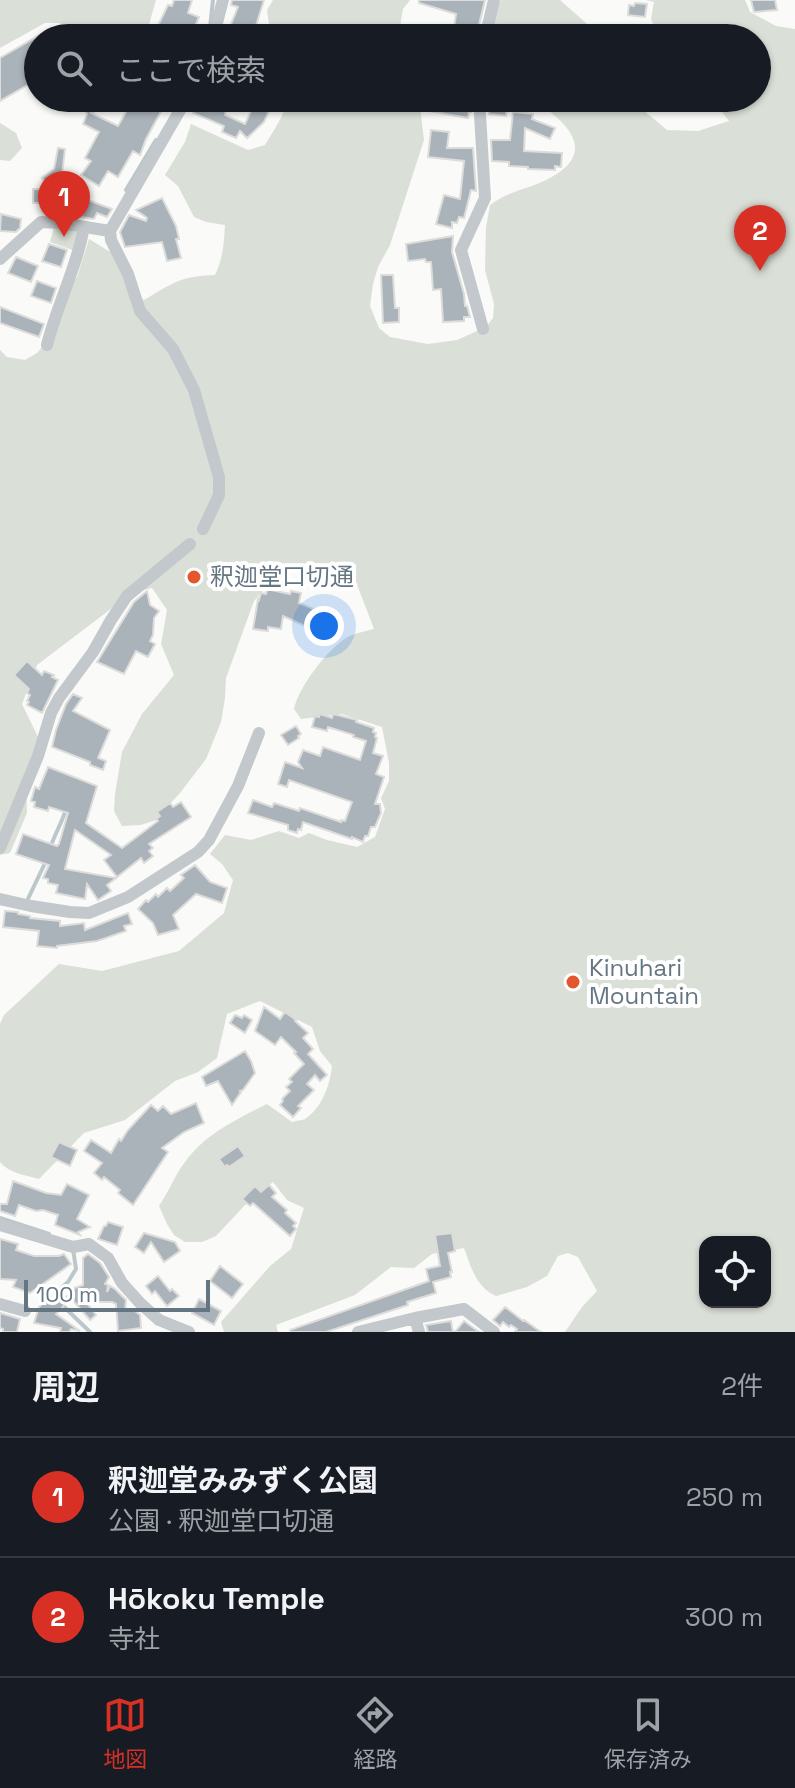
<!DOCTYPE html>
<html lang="ja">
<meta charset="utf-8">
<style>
:root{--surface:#171b24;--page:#20242c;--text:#f1f3f6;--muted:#9ea1a6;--line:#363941;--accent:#d93025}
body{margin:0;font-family:"Space Grotesk","Noto Sans JP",sans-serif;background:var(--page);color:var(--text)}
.controls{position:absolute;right:24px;bottom:24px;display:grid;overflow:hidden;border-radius:16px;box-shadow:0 2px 6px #0004}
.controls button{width:72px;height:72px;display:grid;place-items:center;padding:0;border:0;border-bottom:2px solid var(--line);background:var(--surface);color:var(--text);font:40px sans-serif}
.scale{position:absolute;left:24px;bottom:20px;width:186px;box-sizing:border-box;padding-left:8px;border:4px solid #657683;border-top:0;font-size:22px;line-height:28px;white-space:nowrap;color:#657683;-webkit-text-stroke:6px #fff;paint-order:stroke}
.you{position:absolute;left:324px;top:626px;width:28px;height:28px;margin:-20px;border:6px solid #fff;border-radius:50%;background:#1a73e8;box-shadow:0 0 0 12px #1a73e833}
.badge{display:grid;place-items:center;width:52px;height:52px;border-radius:50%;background:var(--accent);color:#fff;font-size:26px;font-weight:700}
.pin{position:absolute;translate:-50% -66px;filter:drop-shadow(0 2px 4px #0008)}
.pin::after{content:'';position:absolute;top:42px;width:28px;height:24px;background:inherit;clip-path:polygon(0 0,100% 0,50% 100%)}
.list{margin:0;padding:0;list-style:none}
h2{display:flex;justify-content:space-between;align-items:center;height:104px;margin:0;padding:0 32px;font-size:34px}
h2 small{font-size:26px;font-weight:400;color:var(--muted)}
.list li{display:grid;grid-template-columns:52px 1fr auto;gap:24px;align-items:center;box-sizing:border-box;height:120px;padding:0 32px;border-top:2px solid var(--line)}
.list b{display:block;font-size:30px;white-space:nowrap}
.list p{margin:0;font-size:26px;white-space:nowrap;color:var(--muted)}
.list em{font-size:26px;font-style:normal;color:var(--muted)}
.icon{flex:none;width:44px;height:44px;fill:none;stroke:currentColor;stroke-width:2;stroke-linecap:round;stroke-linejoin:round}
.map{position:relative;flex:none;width:795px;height:1332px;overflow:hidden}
.search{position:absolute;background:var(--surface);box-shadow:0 2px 6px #0004;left:24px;right:24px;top:24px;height:88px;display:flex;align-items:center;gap:20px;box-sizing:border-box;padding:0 28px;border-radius:44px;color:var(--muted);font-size:30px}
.sheet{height:344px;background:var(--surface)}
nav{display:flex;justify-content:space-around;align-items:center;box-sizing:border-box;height:112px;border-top:2px solid var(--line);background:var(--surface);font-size:22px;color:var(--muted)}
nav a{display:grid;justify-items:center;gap:4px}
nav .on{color:var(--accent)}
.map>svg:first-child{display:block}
.green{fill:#dadfd7;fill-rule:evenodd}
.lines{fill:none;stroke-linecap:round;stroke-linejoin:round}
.stream{stroke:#bbc7cb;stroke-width:4}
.building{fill:#aab3b9;stroke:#dcdcda;stroke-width:2}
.minor{stroke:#c3c8cc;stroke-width:12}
.poi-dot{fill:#e4572e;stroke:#fff;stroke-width:3}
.labels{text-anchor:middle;stroke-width:8;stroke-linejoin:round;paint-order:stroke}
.poi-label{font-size:24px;fill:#657683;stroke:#fff;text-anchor:start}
</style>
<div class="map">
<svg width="795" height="1332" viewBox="0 0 795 1332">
<rect width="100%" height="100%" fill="#fafaf8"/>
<path class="green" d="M0,0H156L148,28L138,38H75L60,23H45L0,48Z
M273,0H410L403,9L398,38H273L270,32L267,10Z
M501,0H560L586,23L595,38H489L495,10Z
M646,0H745L750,12L776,26L795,29V1332H565L582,1307L597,1291L578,1257L568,1253L558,1256L547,1276L527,1287L496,1296C476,1287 471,1267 464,1248L432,1254L414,1268L391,1267L355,1295L276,1325L278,1332H224L221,1322L270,1266L291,1249L304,1208L287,1200L273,1182L245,1205L216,1236L202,1242H185L174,1235L167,1224L159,1206C169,1191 175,1175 185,1162C205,1134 237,1119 267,1104L292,1122C294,1121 303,1120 305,1119C322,1108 330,1085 332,1066L320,1051L312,1027L260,1001L227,1014L217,1058L198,1072L175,1081L125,1120L84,1133L39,1179C25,1175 9,1173 0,1162V1024L4,1015L59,964L102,971L179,951L224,913L233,880L222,864L210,854L225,835L251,840L279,831L299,838L309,833L327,840L357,847L375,837L385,809L381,798L389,781V763L382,727L342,714L301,719L294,709C299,687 325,653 343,640C352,633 364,632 374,629L358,587L287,564L254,601L226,678L225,698L221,722L206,759L180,793L154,821L140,825L122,826L114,811L115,794L122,752L142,714L174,675L161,644L167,610L152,588L124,594L112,608L37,665L22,704L39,739L26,773L27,813L10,853L0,855V350L7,357L25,360L37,353L56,329L67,291L77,277L89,239L112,253L127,279V289L144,300C173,283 181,276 215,275C223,259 224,243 225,225L206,222L194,217L178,186L165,175L185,142L191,124L248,150L265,145C274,130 285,115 287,98H416L420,107L424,140L390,245L378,267L373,284L370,306L379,328L390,337L428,344L457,340L486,327L493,318L494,304L485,270L486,228L490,205C497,200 504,196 512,193C524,188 537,185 548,179C602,151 564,120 531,98H634L642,109L667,130L698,131L729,121L711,98H757V38H679L672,30L655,29L651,19L654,2ZM705,1242H765V1302H705Z
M0,123L16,133L22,148L10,161L0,160Z
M54,227L78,232L75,251L50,242Z"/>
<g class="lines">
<path class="stream" d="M210,28L213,0
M126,190L156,140
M50,849C54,835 62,823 66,809
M26,903L46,861
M0,1218L49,1234
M73,1249L76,1269L68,1282L55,1293L58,1301L90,1332"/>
</g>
<path class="building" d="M174,0H192L188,13L199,17L190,38H152L168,5L172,6Z
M232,0H264L255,29L258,31L254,38H237L227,34L238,7L231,5Z
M419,0H485L477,33L454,29L456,14L419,3Z
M751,0H775L777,10L754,12Z
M635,3L647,4L645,17L628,15L629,5L634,6Z
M65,24L73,38H41Z
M38,36V79L0,101V58Z
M76,98H124L91,113L118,126L134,98H174L167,111L163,108L146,139L140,155L133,151L118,177L108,171L99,186L81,175L91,161L85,158L99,132L83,124L87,114Z
M200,98L226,109L225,115L245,124L257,98H275L264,122L247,138L240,131L236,138L222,132L224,126L193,113Z
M432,98H446L470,102L471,112H469L468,118L429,111Z
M488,98H494L493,106L507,109L506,116L489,114Z
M513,112L533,114L532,119L555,128L550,139L525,128L524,151L562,153L561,167L555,166V170L528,169V167L509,166V162L492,161L491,140H510Z
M431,130L449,132L447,148H473L476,191L471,190L464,218L459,217L457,223L452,222V228L436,224L444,195L460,199L464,161L428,157Z
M58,148L65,149L61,183L58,182L57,198L52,192V203H33V189H50L42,178L54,169Z
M162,198L176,226L179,239H176L181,258L167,261L162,242L125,247L120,232L129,215L146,221L147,218L136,210Z
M88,200L112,209L107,217L97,213L94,219L81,217Z
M1,214L21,219L20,228L16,232L0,231Z
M453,236L452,252L464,294L465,306H467L470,317H464V321L443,322L441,289L433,290L431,262H426L425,259L408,261L406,244Z
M49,244L67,250L61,267L42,261Z
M16,257L38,266L31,282L8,273Z
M381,275H393L395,308H399V322L383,323Z
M37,281L56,288L51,303L31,296Z
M0,307L44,324L39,337L0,323Z
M267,589L290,594L291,591L301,593L299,603L321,612L314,630L283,616L281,629L268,627V631L253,629L258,599L259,600L261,593L266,594Z
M147,591L150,605L159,611L154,618L153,635L150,641L155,644L148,657L136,651L124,674L97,662L134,602Z
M27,661L42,675L44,671L54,675L52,677L58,680L42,713L27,705L29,702L27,701L30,695L27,693L29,689L14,675Z
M73,694L82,698L73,711L110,730L98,758L106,761L103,770L90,765V762L52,747L56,730L66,704Z
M320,714L332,718L333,714L357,720L356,722L374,728L373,732L376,733L375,737L377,738L373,753L383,756L376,774L384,777L375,804H380L381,813L375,827H371L368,836H365L363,842L352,837V839L303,822L301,830L298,829L297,833L288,830V825L248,813L253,800L272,807L274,803L299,811L300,808L341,822V820L345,821L352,802L289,780L287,787L278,784L285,762L302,768L298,762L303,750L320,756L323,747L360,760L366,741L353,737L354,735L328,727L327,731L312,727L315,716L319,717Z
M296,726L301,734L298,736L299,738L288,745L281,735Z
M48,767L97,786L86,823L122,848L158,821L156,819L160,816L157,812L170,803L173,807L181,802L191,817L149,844L153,848L149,851L153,856L144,863L141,858L117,877L104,860L111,855L75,830L65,869L116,878L107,885L111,891L98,900L87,884L85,899L56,893L58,885L48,883V879L43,878L49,865L16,854L23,834L57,846L59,844L68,813L49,807L48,811L34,807L35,802L31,801L35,787L39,789Z
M195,865L210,882L227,888L222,903L196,894L173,915L179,929L158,935L153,923L138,909L146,900L148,902L156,894L158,897L167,888L170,891L184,878L181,875Z
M5,911L18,912V914L30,916V918L60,921V926L84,923L85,930L128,913L132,924L124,926L126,931L97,941L57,946V948L37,946L39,931L3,927Z
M264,1007L280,1019L285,1012L296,1020L295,1021L308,1033L303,1038L313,1049L308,1054L327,1075L320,1081L315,1075L307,1084L314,1090L298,1106L301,1108L293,1117L280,1105L283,1101L282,1099L290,1091L286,1087L292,1082L289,1079L304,1064L294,1053L296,1052L281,1037L275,1045L255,1031Z
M235,1015L242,1018L244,1015L252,1020L245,1033L230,1023Z
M245,1051L251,1061L255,1073L243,1090L240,1091L241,1092L232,1105L218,1081L206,1086L202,1077Z
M196,1103L204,1123L184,1132L162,1148L168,1152L133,1205L118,1193L120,1190L104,1177L102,1180L94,1173L102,1163L84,1151L91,1140L111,1153L119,1139L121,1141L128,1130L151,1105L158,1111L163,1106L171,1114Z
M59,1142L77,1150L70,1166L51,1157Z
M238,1146L245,1156L229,1167L227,1165L225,1167L219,1159Z
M13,1181L46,1193L61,1195L67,1184L89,1195L77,1219L90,1227L78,1232L80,1235L55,1225L58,1215L43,1210L36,1211L19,1205L15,1216L0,1211V1204H7Z
M269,1185L276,1193L272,1197L287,1210L285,1213L296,1223L293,1226L296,1229L290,1236L253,1203L250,1206L242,1199L255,1186L261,1192Z
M108,1222L123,1227L117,1245L98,1239L104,1226H106Z
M144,1233L175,1242L180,1251L164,1262L151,1242L144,1253L135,1247Z
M452,1233L455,1251L448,1253L452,1272H450L451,1277L433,1282L436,1293L407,1302L408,1305L326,1332H291L290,1330L429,1281L426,1269L440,1266L435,1235Z
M0,1239L18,1244L16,1250L34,1256H59L64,1254L71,1264L30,1293L13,1287L16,1280L0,1279Z
M88,1254L100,1263L109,1277L105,1284L108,1285L107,1292L110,1286L115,1289L126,1300L125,1311H135L140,1315L141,1328L118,1331L116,1304L112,1302H86L96,1315L90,1320L71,1298L56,1314L80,1331L71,1329L69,1332H60L61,1328L34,1323L39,1307L48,1298L54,1304L70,1294L69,1290L83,1285V1258Z
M220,1266L243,1284L232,1298L210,1281Z
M158,1276L170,1291L172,1289L179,1296L167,1306L155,1291L152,1294L146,1286Z
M199,1299L221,1311L214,1325L192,1313Z
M505,1307L523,1321L524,1320L541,1332H515L517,1329L511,1325L509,1327L503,1322L500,1326L493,1320Z
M0,1313L20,1319L17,1332H3V1329L0,1328Z
M451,1321L453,1332H428L426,1325Z
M464,1321L479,1332H455Z"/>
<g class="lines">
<path class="minor" d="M213,38L223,0
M485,38L494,0
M187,98L110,231L111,240L128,274L140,311L173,349L194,390L219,477V495L203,529
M479,98L485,198L461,250L483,329
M0,259L41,222L60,223L110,231
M47,345C57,305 77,267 84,227
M0,848L38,756L51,713L59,698L93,652L111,620L127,596L190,544
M0,899L31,906L70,912L89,913L128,897L198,852L209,840L238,786L259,733
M0,1225L73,1247L89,1244L108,1258L122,1283L140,1303L159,1320L189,1332
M0,1304L25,1311
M415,1318L464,1309L494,1332
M358,1332L415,1318L419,1332"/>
</g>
<g class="poi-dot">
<circle cx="194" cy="577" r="8"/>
<circle cx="573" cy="982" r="8"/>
</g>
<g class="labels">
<g class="poi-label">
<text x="210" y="585">釈迦堂口切通</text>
<text x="589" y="976">Kinuhari<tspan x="589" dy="28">Mountain</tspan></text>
</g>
</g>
</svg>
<div class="controls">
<button><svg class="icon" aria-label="locate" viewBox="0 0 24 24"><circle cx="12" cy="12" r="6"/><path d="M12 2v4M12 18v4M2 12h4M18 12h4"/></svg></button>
</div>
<div class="scale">100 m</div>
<div class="you"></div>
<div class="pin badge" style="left:64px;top:237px">1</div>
<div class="pin badge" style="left:760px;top:271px">2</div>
<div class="search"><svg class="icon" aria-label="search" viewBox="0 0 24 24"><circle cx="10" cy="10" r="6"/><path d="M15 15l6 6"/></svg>ここで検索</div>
</div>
<section class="sheet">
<h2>周辺<small>2件</small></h2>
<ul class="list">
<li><span class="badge">1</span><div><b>釈迦堂みみずく公園</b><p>公園 · 釈迦堂口切通</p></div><em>250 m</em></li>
<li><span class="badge">2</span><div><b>Hōkoku Temple</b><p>寺社</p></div><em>300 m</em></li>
</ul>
</section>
<nav>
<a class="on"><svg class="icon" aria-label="map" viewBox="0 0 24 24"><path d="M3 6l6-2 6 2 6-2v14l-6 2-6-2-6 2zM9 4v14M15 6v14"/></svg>地図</a>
<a><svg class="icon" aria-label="directions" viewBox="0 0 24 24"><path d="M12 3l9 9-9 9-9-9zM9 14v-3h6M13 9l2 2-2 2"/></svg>経路</a>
<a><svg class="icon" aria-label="saved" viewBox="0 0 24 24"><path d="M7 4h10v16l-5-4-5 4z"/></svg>保存済み</a>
</nav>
